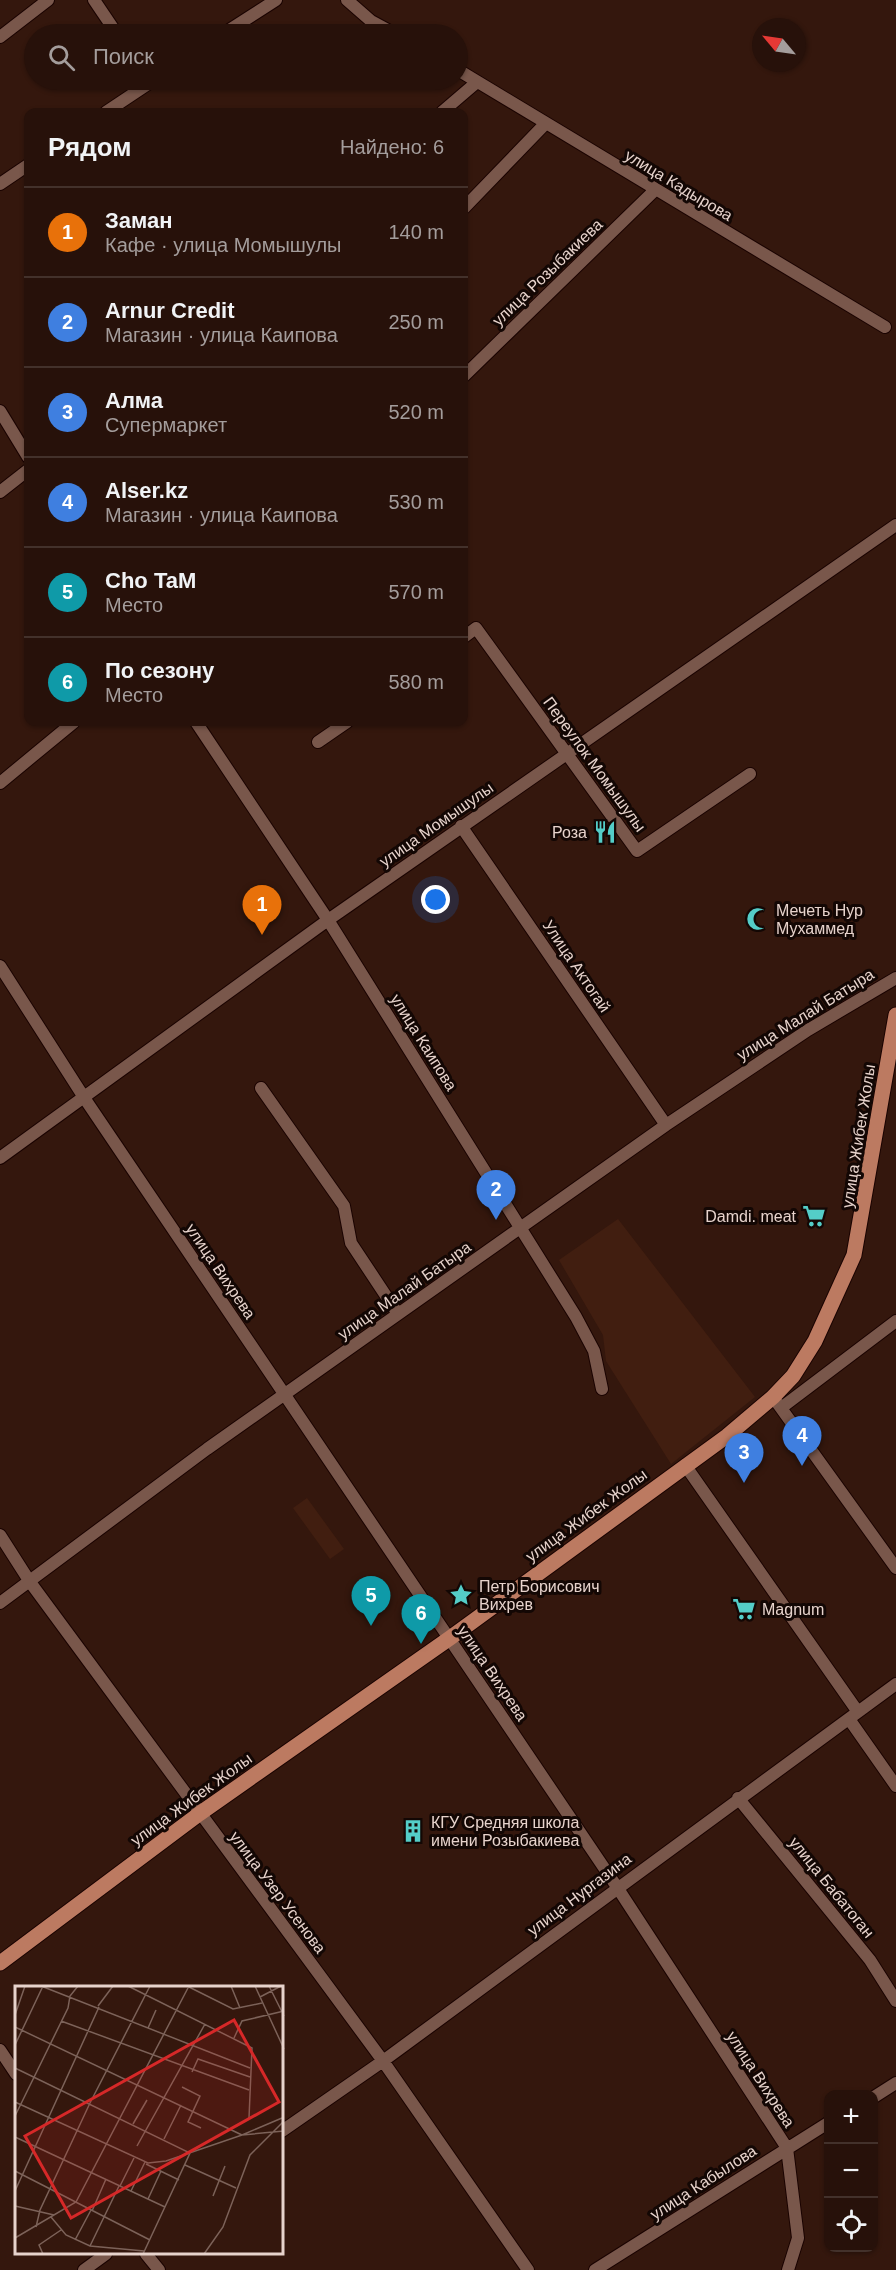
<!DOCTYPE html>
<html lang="ru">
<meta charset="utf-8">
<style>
:root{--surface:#27110a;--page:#2f1a13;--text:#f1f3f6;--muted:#a49d9c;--line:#43312b;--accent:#ea580c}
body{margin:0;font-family:Helvetica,sans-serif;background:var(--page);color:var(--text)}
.controls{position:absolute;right:18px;bottom:18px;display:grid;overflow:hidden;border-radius:12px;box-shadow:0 2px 4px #0004}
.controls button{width:54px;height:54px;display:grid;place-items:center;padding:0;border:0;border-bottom:2px solid var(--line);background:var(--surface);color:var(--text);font:30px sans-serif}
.compass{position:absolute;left:752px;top:18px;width:54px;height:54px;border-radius:50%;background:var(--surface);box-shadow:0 2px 4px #0004;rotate:299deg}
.you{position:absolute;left:436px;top:900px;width:21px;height:21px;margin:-15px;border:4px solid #fff;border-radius:50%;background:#1a73e8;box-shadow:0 0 0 9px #1a73e833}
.badge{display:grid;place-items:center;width:39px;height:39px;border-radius:50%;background:var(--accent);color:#fff;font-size:20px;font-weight:700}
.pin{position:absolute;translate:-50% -50px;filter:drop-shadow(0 2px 3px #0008)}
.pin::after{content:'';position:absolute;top:32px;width:21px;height:18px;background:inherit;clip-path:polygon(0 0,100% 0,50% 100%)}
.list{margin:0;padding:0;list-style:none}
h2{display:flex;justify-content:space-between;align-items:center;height:78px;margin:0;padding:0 24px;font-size:26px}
h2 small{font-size:20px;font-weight:400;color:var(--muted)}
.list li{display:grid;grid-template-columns:39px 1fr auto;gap:18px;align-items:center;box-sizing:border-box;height:90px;padding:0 24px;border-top:2px solid var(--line)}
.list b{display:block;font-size:22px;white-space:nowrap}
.list p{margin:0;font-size:20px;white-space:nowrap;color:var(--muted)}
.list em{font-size:20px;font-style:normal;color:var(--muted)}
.icon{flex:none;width:33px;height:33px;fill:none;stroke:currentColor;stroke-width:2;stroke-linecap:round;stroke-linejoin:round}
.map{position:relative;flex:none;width:896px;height:2270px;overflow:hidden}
.search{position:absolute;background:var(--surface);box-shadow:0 2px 4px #0004;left:24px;top:24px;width:444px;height:66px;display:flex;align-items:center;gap:15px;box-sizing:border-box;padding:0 21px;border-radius:33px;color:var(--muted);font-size:22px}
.panel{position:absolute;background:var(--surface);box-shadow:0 2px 4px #0004;left:24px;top:108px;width:444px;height:618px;border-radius:12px}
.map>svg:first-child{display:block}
.built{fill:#411e10}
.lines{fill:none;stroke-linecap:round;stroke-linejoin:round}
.minor-casing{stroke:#1a0300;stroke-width:14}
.major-casing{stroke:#1a0300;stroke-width:17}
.minor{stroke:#79574b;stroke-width:12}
.major{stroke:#bc7a61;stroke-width:15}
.labels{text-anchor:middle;stroke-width:6;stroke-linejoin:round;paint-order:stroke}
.street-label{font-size:16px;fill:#e7d3cc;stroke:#130704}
.poi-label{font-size:16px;fill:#e7d3cc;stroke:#130704;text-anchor:start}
.inset-road{fill:none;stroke:#7c6259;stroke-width:1.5}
.view{fill:#d62828;fill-opacity:0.15;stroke:#d62828;stroke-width:3}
.inset-edge{fill:none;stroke:#e7d3cc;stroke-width:3}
</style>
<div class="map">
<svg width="896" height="2270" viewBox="0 0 896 2270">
<rect width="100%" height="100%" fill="#34170d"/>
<path class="built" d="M618,1219L755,1397L671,1464L606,1361L603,1335L559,1260Z
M307,1498L344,1549L330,1559L293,1508Z"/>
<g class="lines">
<g class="minor-casing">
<path id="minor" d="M94,0L117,34
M347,0L371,21L395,34
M223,34L276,0
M0,37L48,0
M458,70L885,327
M106,112L154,80
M442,112L477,82
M0,184L28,165
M464,208L546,123
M464,376L654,191
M0,411L28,457
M0,492L28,470
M464,637L476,628L637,851L750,774
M196,722L328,920L576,1317L594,1351L602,1389
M318,742L347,722
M0,783L74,722
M461,826L666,1125
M0,966L85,1099L617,1887L787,2148L798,2238L788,2270
M261,1088L344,1206L351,1243L398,1314
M0,1158L328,920L896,525
M773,1397L896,1568
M781,1408L896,1321
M685,1465L858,1712
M0,1535L30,1582L383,2061L528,2270
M0,1603L207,1449L666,1125L808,1030L896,978
M849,1719L896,1786
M738,1798L870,1960L896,2001
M0,2050L16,2074
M874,2097L896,2083
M282,2131L383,2061L896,1684
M146,2254L159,2270
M84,2270L106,2254
M595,2270L828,2123"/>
</g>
<g class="major-casing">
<path id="major" d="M0,1963L199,1814L450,1638L727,1436L773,1397L793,1376L815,1341L854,1255L896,1015"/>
</g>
<use href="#minor" class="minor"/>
<use href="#major" class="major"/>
</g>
<defs>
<g id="restaurant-bare" transform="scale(1.8)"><path d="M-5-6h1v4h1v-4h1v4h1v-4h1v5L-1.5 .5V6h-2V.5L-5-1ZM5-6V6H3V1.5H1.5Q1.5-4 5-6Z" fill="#54cdc8" stroke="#130704" stroke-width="2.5" paint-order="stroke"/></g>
<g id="mosque-bare" transform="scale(1.8)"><path d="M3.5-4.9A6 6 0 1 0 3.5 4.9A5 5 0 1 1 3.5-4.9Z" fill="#54cdc8" stroke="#130704" stroke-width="2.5" paint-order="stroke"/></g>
<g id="supermarket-bare" transform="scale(1.8)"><path d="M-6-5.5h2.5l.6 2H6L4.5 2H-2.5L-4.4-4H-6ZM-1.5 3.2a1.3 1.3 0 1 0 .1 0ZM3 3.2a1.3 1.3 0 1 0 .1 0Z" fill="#54cdc8" stroke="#130704" stroke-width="2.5" paint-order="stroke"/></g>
<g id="sight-bare" transform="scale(1.8)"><path d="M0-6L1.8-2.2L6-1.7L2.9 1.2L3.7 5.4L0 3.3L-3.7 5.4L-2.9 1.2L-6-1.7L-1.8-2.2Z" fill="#54cdc8" stroke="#130704" stroke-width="2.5" paint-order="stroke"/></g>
<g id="building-bare" transform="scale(1.8)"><path d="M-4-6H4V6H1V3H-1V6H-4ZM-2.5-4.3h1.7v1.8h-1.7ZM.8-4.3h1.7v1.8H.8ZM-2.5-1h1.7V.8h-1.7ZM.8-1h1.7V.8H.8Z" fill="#54cdc8" stroke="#130704" stroke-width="2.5" paint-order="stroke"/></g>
</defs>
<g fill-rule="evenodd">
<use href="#restaurant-bare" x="605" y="832"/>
<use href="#mosque-bare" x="758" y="919"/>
<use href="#supermarket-bare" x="814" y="1216"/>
<use href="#sight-bare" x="461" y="1595"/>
<use href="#supermarket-bare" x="744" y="1609"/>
<use href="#building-bare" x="413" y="1831"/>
</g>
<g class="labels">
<g class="street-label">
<text transform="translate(679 185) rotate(31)" y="6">улица Кадырова</text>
<text transform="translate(547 272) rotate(-44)" y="6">улица Розыбакиева</text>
<text transform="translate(595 764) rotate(54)" y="6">Переулок Момышулы</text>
<text transform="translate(436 824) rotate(-35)" y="6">улица Момышулы</text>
<text transform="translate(577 966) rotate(56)" y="6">Улица Актогай</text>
<text transform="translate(805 1014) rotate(-32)" y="6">улица Малай Батыра</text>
<text transform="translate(424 1042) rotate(58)" y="6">улица Каипова</text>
<text transform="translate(858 1136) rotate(-81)" y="6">улица Жибек Жолы</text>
<text transform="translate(221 1271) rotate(56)" y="6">улица Вихрева</text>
<text transform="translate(404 1290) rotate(-35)" y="6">улица Малай Батыра</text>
<text transform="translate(586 1515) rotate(-36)" y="6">улица Жибек Жолы</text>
<text transform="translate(493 1673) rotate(56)" y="6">улица Вихрева</text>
<text transform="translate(191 1799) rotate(-36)" y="6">улица Жибек Жолы</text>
<text transform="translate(832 1887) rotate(51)" y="6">улица Бабатоган</text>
<text transform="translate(278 1892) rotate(53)" y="6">улица Узер Усенова</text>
<text transform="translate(579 1894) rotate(-37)" y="6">улица Нургазина</text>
<text transform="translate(761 2079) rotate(57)" y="6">улица Вихрева</text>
<text transform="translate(703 2182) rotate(-33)" y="6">улица Кабылова</text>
</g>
<g class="poi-label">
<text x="587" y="838" text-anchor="end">Роза</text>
<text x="776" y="916">Мечеть Нур<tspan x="776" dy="18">Мухаммед</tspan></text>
<text x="796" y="1222" text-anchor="end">Damdi. meat</text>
<text x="479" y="1592">Петр Борисович<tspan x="479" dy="18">Вихрев</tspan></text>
<text x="762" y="1615">Magnum</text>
<text x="431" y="1828">КГУ Средняя школа<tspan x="431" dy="18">имени Розыбакиева</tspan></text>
</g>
</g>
<g transform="translate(15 1986)">
<rect width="268" height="268" fill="#34170d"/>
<path class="inset-road" d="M26,0L235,82M113,0L237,62L234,132M172,0L218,23L247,17M216,0L225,22M240,0L269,63M254,0L269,30M245,11L266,0M83,20L98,0M0,29L10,0M46,35L234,104M0,41L227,149M133,42L141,24M219,52L227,35L269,25M0,59L28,0M0,82L175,167L128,268M177,86L183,73L235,91M167,101L185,110L173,136L186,142M0,116L133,177L151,175L227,149L269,145M0,130L53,22L55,10L63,0M118,138L132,114M227,149L267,132M0,151L150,221M149,153L166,119M122,160L190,38M131,178L164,194M170,179L221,202M0,185L135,254M105,200L119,172M0,205L84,21M116,205L130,176M198,210L210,180M133,213L146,185M0,220L39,229M77,225L91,193M36,231L51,249L75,260L129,265M21,241L25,224L75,117L135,0M0,252L61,216L174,0M60,254L76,224M75,260L104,200M28,268L24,259L46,244M189,268L208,241L235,169L269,135"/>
<path class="view" d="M219,34L264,116L56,232L10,150Z"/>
<rect width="268" height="268" class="inset-edge"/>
</g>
</svg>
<div class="controls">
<button>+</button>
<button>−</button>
<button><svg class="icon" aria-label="locate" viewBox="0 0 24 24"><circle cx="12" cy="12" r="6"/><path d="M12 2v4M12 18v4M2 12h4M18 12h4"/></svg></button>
</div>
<svg class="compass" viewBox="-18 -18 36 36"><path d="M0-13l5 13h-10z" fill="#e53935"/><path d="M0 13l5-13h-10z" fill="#a49d9c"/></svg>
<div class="you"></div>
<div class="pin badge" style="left:262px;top:935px;background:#e8710a">1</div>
<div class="pin badge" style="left:496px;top:1220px;background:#3f7fe0">2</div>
<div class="pin badge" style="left:744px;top:1483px;background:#3f7fe0">3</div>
<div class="pin badge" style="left:802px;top:1466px;background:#3f7fe0">4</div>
<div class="pin badge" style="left:371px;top:1626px;background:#0f9aa8">5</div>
<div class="pin badge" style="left:421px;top:1644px;background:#0f9aa8">6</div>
<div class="search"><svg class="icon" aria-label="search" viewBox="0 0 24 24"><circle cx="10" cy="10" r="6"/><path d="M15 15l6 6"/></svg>Поиск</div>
<section class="panel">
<h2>Рядом<small>Найдено: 6</small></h2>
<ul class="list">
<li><span class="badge" style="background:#e8710a">1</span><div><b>Заман</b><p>Кафе · улица Момышулы</p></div><em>140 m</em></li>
<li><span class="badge" style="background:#3f7fe0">2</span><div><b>Arnur Credit</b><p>Магазин · улица Каипова</p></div><em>250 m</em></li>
<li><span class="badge" style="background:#3f7fe0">3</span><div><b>Алма</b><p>Супермаркет</p></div><em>520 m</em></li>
<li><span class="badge" style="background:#3f7fe0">4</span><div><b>Alser.kz</b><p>Магазин · улица Каипова</p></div><em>530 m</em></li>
<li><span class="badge" style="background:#0f9aa8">5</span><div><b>Cho TaM</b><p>Место</p></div><em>570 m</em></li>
<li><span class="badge" style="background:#0f9aa8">6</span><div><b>По сезону</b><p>Место</p></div><em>580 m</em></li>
</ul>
</section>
</div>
